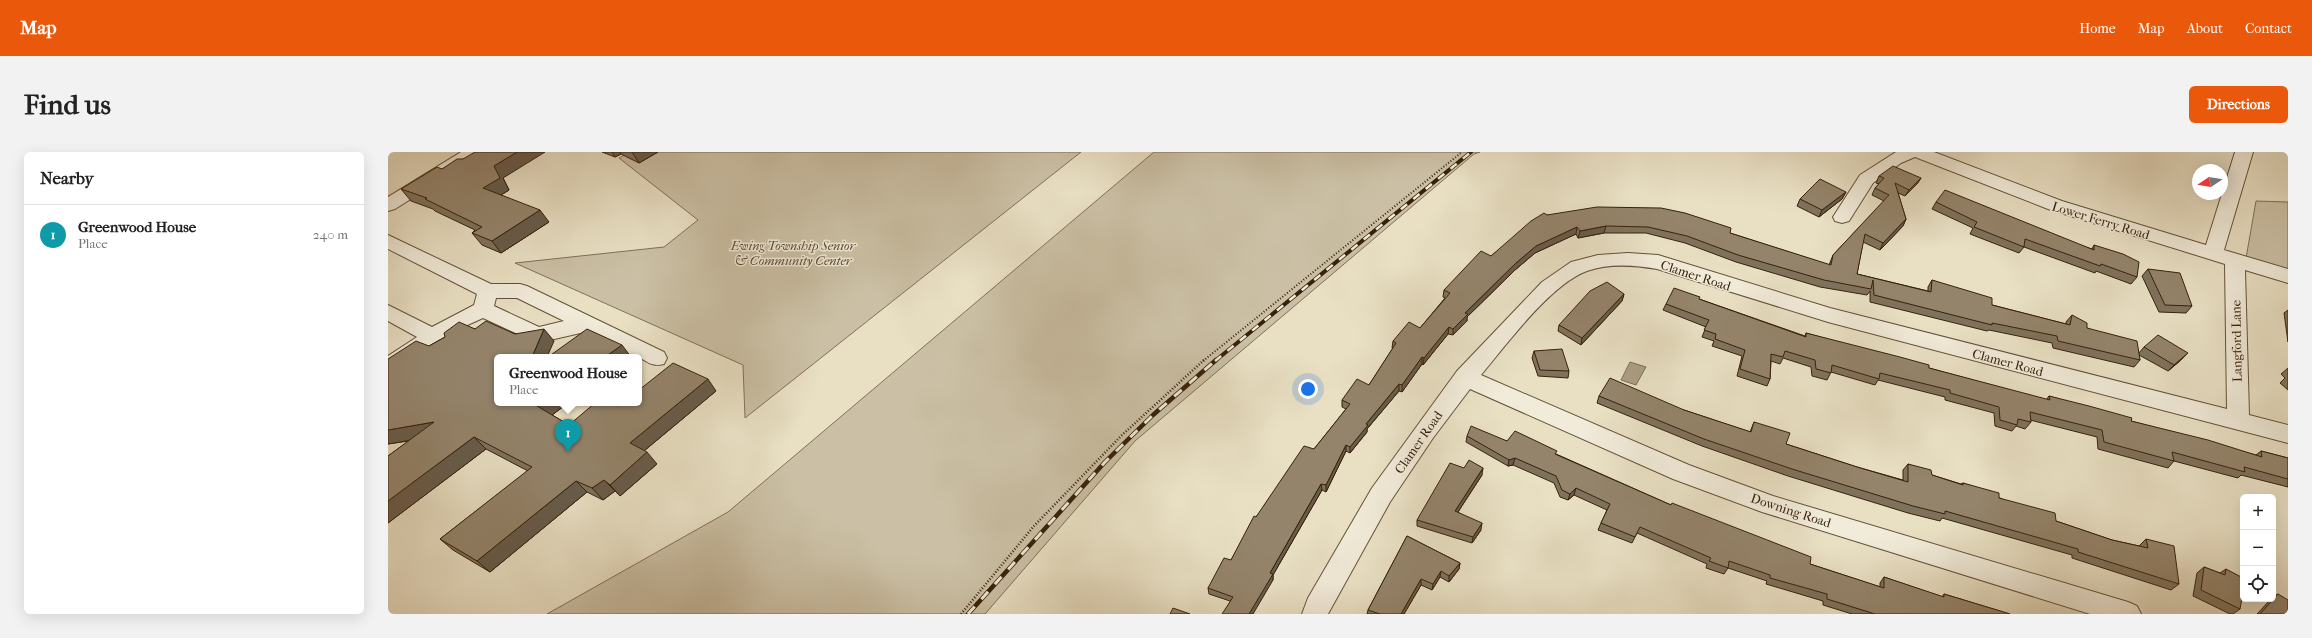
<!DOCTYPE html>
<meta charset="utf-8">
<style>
:root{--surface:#fff;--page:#f2f2f2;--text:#222;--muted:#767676;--line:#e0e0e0;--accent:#ea580c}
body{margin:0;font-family:"IM FELL French Canon",serif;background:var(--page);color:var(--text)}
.controls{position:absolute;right:12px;bottom:12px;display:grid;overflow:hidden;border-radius:6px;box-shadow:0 4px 16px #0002}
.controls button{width:36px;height:36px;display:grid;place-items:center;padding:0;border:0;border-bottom:1px solid var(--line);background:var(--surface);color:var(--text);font:20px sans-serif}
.compass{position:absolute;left:1804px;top:12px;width:36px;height:36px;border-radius:50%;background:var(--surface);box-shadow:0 4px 16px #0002;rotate:258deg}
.you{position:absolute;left:920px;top:237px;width:14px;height:14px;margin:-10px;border:3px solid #fff;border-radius:50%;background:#1a73e8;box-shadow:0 0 0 6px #1a73e833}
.badge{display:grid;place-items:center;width:26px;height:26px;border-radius:50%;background:var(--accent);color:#fff;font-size:13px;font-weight:700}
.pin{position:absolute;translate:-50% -33px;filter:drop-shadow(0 1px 2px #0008)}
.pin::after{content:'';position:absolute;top:21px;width:14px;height:12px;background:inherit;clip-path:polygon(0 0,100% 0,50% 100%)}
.popup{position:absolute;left:106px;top:202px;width:148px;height:52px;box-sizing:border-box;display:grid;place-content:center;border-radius:6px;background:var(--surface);filter:drop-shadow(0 1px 3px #0005);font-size:13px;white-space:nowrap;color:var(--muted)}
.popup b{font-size:15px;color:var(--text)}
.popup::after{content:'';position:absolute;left:50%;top:100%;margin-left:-8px;border:8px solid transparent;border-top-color:var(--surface)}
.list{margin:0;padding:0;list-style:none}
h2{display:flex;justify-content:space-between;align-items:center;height:52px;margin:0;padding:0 16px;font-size:17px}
h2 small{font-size:13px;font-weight:400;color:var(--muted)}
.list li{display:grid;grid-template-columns:26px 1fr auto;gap:12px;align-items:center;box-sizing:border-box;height:60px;padding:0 16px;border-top:1px solid var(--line)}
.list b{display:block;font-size:15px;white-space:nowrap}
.list p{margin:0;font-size:13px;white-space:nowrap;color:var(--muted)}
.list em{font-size:13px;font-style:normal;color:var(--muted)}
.icon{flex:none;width:22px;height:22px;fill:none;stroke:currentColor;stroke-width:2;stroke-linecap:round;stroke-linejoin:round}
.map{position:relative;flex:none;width:1900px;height:462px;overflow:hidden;border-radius:6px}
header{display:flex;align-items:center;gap:24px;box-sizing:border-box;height:56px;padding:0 20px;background:var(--accent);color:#fff}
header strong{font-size:19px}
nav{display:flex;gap:22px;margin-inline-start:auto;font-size:14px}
.intro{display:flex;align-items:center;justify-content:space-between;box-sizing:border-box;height:96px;padding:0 24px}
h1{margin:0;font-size:28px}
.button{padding:10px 18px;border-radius:6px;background:var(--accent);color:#fff;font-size:14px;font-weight:700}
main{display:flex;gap:24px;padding:0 24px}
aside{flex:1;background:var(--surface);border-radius:6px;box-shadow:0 4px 16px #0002}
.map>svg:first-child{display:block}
.green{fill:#cbc0a5;stroke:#817058}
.water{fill:#ac9f85;stroke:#7d6d54}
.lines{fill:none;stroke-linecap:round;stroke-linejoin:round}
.minor-casing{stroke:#645139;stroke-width:2}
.path-far1{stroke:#37210b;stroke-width:2;stroke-dasharray:1 2;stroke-linecap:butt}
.path{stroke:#37210b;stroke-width:2.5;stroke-dasharray:1 2;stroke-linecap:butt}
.minor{fill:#f1ebd9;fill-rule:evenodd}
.rail-far1-casing{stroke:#37210b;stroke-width:4}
.rail-casing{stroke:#37210b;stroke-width:4.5}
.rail-far1{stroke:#f1ebd9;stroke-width:2.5;stroke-dasharray:8;stroke-linecap:butt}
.rail{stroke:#f1ebd9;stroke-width:3;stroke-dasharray:10;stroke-linecap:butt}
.wall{fill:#7f725c;stroke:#37210b}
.shaded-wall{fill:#685c4b;stroke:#37210b}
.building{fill:#94846b;stroke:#37210b}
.labels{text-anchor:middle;stroke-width:3;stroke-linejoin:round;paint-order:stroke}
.street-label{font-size:13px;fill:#37210b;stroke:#f1ebd9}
.park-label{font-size:13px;font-style:italic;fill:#5c4932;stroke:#f1ebd9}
</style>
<header>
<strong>Map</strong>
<nav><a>Home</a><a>Map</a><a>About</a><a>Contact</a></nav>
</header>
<div class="intro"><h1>Find us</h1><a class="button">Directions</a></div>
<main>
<aside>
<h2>Nearby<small></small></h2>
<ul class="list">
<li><span class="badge" style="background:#0f9aa8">1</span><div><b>Greenwood House</b><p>Place</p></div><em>240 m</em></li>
</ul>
</aside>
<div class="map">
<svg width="1900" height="462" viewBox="0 0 1900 462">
<rect width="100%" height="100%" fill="#e9e0c4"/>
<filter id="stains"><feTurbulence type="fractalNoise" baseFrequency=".005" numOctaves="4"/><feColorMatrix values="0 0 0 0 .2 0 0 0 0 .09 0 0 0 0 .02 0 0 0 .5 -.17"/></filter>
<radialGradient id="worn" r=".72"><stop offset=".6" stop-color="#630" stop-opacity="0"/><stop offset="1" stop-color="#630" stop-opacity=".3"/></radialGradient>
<path class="green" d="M242,0H693L357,266L355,213L127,111L276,95L310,68L231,6Z
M766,0H1092L1086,2L747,289L597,462H159L340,360Z
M1868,49L1900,50V125L1857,112Z"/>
<path class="water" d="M1242,210L1258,215L1248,233L1233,228Z"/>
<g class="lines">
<g class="minor-casing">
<path id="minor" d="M73,0H94L91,4L7,57L0,59V45Z
M1508,0H1546L1674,49L1818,93L1847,0H1865L1836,98L1900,117V131L1857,118L1861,263L1900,273V291L1440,170L1269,117C1246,113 1221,111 1199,119C1163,132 1118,193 1093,223L1301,313L1385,344L1740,450L1749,454L1753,462H1702L1374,360L1285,327L1082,237L1045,286L1002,350L940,462H914L920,446L984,336L1069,219L1154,130L1183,110L1210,103L1240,101L1270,103L1442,156L1839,257L1837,112L1660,57L1527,5L1513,11L1485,31L1461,69L1454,71L1447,69L1445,65L1472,23Z
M0,83L103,132H132L139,134L276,200L279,206L276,212C260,216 257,205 247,205L197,180L149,191L95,166L73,176L8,221L0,223V204L29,185L0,169V153L44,175L86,153L89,142L0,97ZM108,146H129L176,169L151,175L106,154Z"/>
</g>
<path class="path-far1" d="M815,209L1074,0"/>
<path class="path" d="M573,462L646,374L733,284L816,208"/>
<use href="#minor" class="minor"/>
<g class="rail-far1-casing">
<path id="rail-far1" d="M827,209L1083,0"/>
</g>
<g class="rail-casing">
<path id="rail" d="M580,462L717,310L765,263L828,208"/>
</g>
<use href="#rail-far1" class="rail-far1"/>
<use href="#rail" class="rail"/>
</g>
<path class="wall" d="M214,0H270L251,11L233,2L227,5Z
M75,7L115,26L121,38L113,43L161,70L113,101L94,93L84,81L87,78L47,59L45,57L23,49L13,37L54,17Z
M1491,24L1533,26L1529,32L1517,44L1510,41L1518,67L1515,74L1492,98L1475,90L1469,122L1540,139V135L1544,128L1604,153L1678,172V170L1684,163L1699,176L1751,201L1756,195L1793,208L1780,219L1751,203L1752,208L1746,215L1665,196L1664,191L1601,178L1599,179L1482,150V139L1479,143L1432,135L1348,110L1297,91L1258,81H1216L1190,86L1188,82L1147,101L1127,118L1079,165V169L1065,183L1060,182L1035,213L1034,212L1014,240L1011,239L979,277V280L962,301L958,299L938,340L934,338L885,423V428L842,449L821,442L820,436L843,408L868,365L926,297L958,257L954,255V248L981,233L1005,196H1004L1005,189L1032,176L1057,146L1055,145L1056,138L1159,63L1342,81L1441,113L1445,103L1496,49L1484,43L1487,36L1491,32L1488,31Z
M1458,40L1454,47L1431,65L1409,54L1412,47Z
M1548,50L1704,97L1706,93L1749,125L1743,132L1708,119L1707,121L1636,95L1631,101L1582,82L1585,76L1544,57Z
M1760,117L1804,154L1798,161L1771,160L1754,124Z
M1236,142L1234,149L1193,193L1170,179L1171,173Z
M1311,147L1417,184L1418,181L1541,216L1658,248L1661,244L1743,269L1868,303L1873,299L1900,306V335L1853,323L1850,326L1786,309L1780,316L1710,297L1709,285L1642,268L1643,270L1637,277L1628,274L1624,279L1607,274L1606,261L1557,248V245L1490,228L1487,233L1443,220L1439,228L1424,224L1423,215L1395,206L1392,212L1383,209L1382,227L1379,234L1349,224L1354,204L1324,194L1326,189L1314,185L1318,175L1275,158L1278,152Z
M1900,158V190L1896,161Z
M87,177L127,182L166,189L109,251H180L164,263L181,273L230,254L328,239L256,299L269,312L232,344L227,339L215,348L199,340L102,420L65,398L52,387L140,319L98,297L0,371V304L21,289L0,292L41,194L57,185Z
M1146,199L1181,219L1180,226L1150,224L1144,206Z
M1900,216V238L1892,231L1897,226L1893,222Z
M1211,244L1296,258L1362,280L1366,270L1398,292L1469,315L1515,328V318L1520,312L1544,323L1573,332L1575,331L1668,369L1724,388L1751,394L1758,387L1791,432L1783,438L1684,406V403L1554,366L1552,369L1520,361L1400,324L1314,294L1209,251Z
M1079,284L1119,289L1168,302L1283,353L1422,412L1492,435V431L1496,425L1554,445L1556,442L1622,462H1464L1435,453V449L1378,432L1379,429L1340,416L1336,422L1318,416L1319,412L1249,381L1244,391L1210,378L1213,371L1219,358L1186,343L1180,348L1172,345L1166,331L1125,313L1120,314L1078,290Z
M1094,323L1070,360L1093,378L1084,391L1029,374V368Z
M1019,384L1072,411L1071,417L1061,430L1052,425L1044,438L1033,433L1016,462H979L980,458Z
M1816,415L1832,421L1838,417L1852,457L1845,462H1842L1805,444L1809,421Z
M1890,442L1900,462H1869L1882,448L1883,447H1885V445Z"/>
<path class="shaded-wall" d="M129,0H157L115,26L121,38L105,48L95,36L106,14Z
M224,0H232L233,2L227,5Z
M244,0H270L251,11Z
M1533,26L1529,32L1517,44L1521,38Z
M1458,40L1454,47L1431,65L1434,58Z
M152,58L161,70L113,101L104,89Z
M1518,67L1515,74L1492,98L1495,91Z
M1218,74L1216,81L1190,86L1192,79Z
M1189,75L1188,82L1147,101L1127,118L1079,165V169L1065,183V177L1077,161L1128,111L1148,94Z
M1236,142L1234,149L1193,193L1194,186Z
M1061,175L1060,182L1035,213L1036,206Z
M156,177L166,189L159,205H144Z
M234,193L243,205H217Z
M1800,201L1793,208L1780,219L1786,213Z
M1034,205V212L1014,240V233Z
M320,227L328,239L251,303L242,291Z
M1011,232V239L979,277V280L962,301V295L978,272Z
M154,251H180L160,266L149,254Z
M46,270L59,282L0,292V278Z
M86,285L98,297L0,371V349Z
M958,293V299L938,340V333Z
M259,300L269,312L232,344L222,333Z
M1127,306L1125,313L1120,314L1121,308Z
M1095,316L1094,323L1066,366L1067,359Z
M216,328L227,339L215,348L204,336Z
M188,329L199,340L102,420L89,409Z
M933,332L934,338L885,423V428L865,462H861L882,421Z
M1188,336L1186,343L1180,348L1182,342Z
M1094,371L1093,378L1084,391L1085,385Z
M1072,411L1071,417L1061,430V424Z
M1053,419L1052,425L1044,438L1045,432Z
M1033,427V433L1016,462H1013Z"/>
<path class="building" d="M87,0H129L106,14L112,26L95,36L152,58L104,89L84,81L94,75L37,47L39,46L13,37L49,15L54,17L69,7H75Z
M1505,14L1533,26L1521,38L1507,31L1518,67L1495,91L1477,82L1469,122L1543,140L1544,128L1604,146V153L1682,173L1684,163L1699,171V176L1749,189L1752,208L1670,189L1669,184L1604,171V173L1486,143L1485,128L1483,137L1436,128L1350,103L1299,84L1260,75L1218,74L1192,79L1189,75L1148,94L1128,111L1077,161L1080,162L1065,177L1061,175L1036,206L1034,205L1014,233L1011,232L978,272L980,273L962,295L958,293L938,333L933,332L882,421L885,422L861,462H834L845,445L820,436L836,406L843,408L866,364L868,365L916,294L926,297L962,252L954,248L969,227L981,233L1008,191L1005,189L1021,170L1032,176L1062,141L1056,138L1093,99L1103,104L1143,69L1156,61L1159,63L1209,55L1273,56L1297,61L1343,76L1342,81L1443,113L1445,103L1501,43L1487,36L1496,26L1491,24Z
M1432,27L1458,40L1434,58L1412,47Z
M1557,38L1706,98V93L1735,102L1751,110L1749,125L1713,112L1712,114L1637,87L1636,95L1586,75L1589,70L1548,50Z
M1760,117L1792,121L1804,154L1777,153Z
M1219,130L1236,142L1194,186L1171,173L1202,139Z
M1286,136L1312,145L1311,147L1418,185V181L1512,205L1541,213V216L1662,248L1661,244L1701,254L1744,266L1743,269L1820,288L1874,305L1873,299L1900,306V327L1856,315L1857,320L1784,300L1786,309L1716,290L1714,278L1642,260L1643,270L1630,267L1629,273L1612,268L1611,255L1562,241V238L1492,221L1491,227L1444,213L1443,221L1428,217L1427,208L1397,199L1395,205L1383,202L1382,227L1352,217L1357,198L1327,187L1328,182L1316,178L1321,168L1278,152Z
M98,169L127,182L156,177L144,205H109V251H154L149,254L181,273L207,251H224L230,254L234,251H251V238L285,211L320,227L242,291L259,300L222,333L216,328L204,336L188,329L89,409L52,387L144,315L86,285L0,349V304L46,270L0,278V207L28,189L41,194L57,185L56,181L71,170L87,177Z
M199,177L234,193L217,205H160Z
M1770,183L1800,201L1786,213L1756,195Z
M1174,197L1181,219L1152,218L1146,199Z
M1222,226L1296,258L1363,280L1366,270L1402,281L1398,292L1469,315L1520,330V312L1543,318L1544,323L1575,333V331L1611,341V346L1667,361L1668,369L1724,388L1760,396L1758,387L1786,394L1791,432L1690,400V397L1557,359V362L1525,354L1404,317L1316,287L1211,244Z
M1083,274L1119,289L1127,279L1169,299L1167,302L1283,353L1284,351L1423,405L1422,412L1496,436V425L1556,445V442L1622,462H1487L1439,447V442L1382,426V423L1341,409L1340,416L1321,409L1323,406L1252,375L1247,385L1213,371L1222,352L1188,336L1182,342L1174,338L1168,324L1127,306L1121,308L1079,284Z
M1081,308L1095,316L1067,359L1094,371L1085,385L1029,368L1062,311L1076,316Z
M1019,384L1072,411L1061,424L1053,419L1045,432L1033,427L1013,462H992L980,458Z
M1816,415L1837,423L1838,417L1855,426V440L1852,457L1813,438Z
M1890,442L1900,448V462H1872Z
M785,456L802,462H782Z"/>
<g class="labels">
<g class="street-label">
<text transform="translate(1713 68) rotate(17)" y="5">Lower Ferry Road</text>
<text transform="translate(1308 123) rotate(18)" y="5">Clamer Road</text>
<text transform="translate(1848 189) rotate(-91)" y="5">Langford Lane</text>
<text transform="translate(1620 210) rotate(15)" y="5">Clamer Road</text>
<text transform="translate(1030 290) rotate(-55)" y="5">Clamer Road</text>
<text transform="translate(1403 358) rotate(18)" y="5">Downing Road</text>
</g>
<g class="park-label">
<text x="405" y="98">Ewing Township Senior<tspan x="405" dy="15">&amp; Community Center</tspan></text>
</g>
</g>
<rect width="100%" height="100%" filter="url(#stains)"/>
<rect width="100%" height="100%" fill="url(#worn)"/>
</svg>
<div class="controls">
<button>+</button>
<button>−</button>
<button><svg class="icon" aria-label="locate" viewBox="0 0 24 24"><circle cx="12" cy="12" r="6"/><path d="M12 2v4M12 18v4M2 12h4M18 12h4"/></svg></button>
</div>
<svg class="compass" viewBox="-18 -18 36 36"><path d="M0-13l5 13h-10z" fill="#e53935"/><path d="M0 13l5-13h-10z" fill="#767676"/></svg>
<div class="you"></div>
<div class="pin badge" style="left:180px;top:300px;background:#0f9aa8">1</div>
<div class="popup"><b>Greenwood House</b>Place</div>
</div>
</main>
